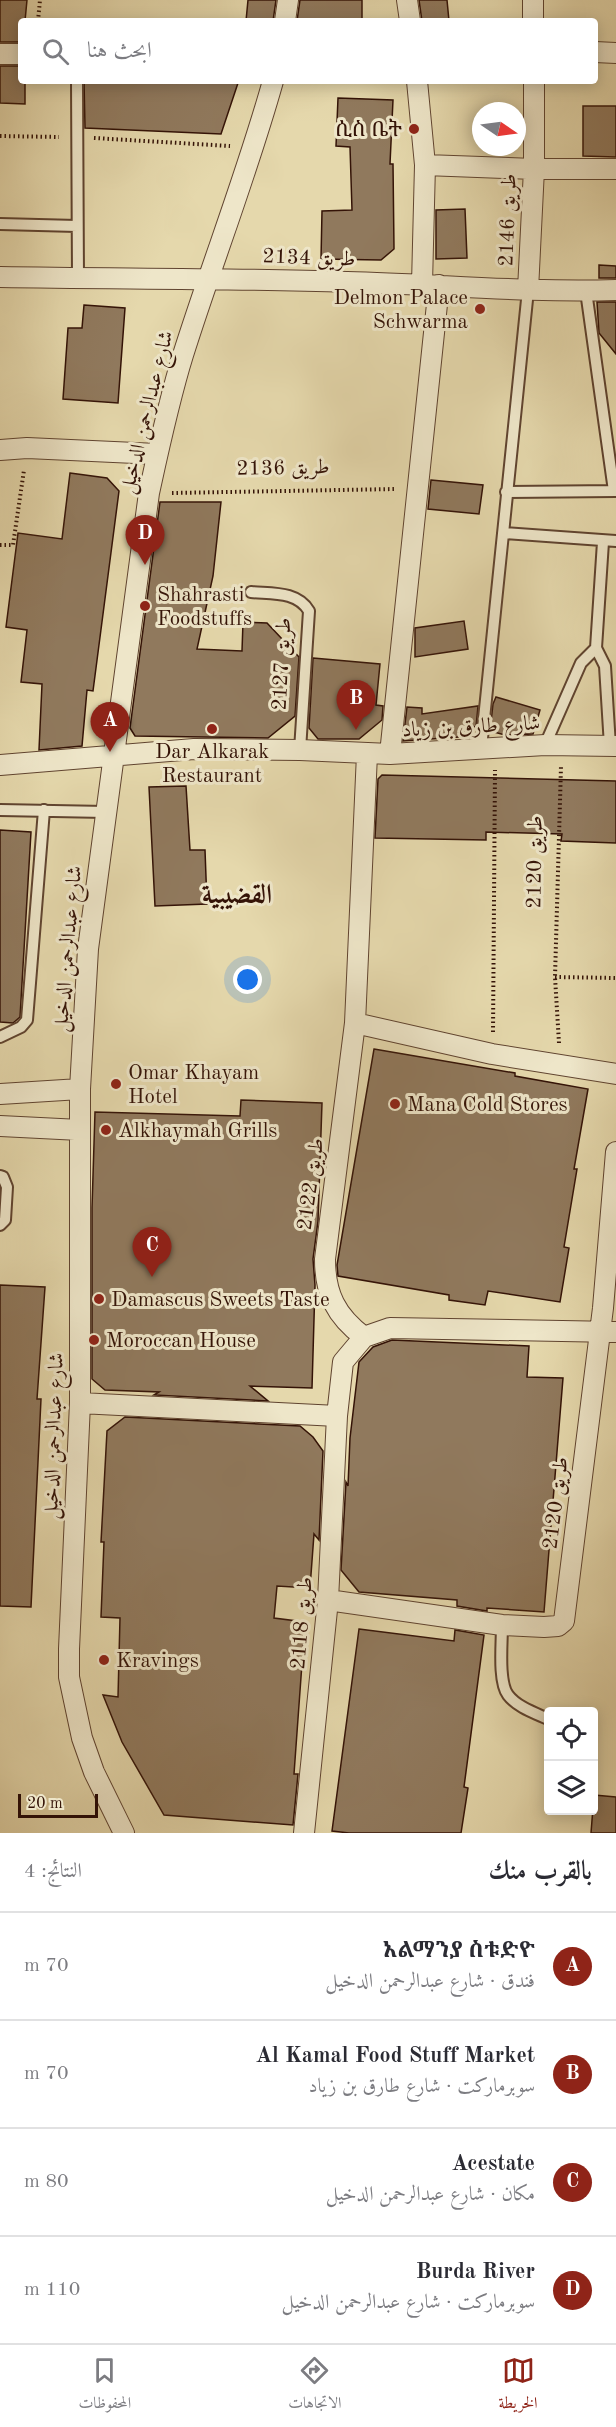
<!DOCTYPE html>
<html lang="ar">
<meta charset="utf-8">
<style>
:root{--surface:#fff;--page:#f7f7f7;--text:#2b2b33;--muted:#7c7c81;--line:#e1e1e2;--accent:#8f2418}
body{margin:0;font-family:"Old Standard TT",Amiri,"Noto Serif Ethiopic",serif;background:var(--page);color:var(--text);direction:rtl}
.controls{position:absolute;right:18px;bottom:18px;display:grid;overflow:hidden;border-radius:6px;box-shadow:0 3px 15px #0003}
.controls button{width:54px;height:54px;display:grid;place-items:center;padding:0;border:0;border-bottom:2px solid var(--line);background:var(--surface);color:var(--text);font:30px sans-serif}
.compass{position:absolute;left:472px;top:102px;width:54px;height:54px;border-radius:50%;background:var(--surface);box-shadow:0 3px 15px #0003;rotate:103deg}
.scale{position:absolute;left:18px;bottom:15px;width:80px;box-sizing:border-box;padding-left:6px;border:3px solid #341307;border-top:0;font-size:16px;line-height:21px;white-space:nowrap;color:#341307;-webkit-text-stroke:4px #eee6c9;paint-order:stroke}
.you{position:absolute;left:248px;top:980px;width:21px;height:21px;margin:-15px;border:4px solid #fff;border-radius:50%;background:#1a73e8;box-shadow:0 0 0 9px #1a73e833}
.badge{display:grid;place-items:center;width:39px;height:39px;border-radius:50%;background:var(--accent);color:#fff;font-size:20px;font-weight:700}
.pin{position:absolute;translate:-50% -50px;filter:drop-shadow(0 2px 3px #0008)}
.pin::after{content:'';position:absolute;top:32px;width:21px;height:18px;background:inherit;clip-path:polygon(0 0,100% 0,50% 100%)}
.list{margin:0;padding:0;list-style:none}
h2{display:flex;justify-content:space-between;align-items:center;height:78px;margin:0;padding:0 24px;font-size:26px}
h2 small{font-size:20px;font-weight:400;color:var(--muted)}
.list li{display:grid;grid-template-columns:39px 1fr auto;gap:18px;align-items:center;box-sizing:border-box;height:108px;padding:0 24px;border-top:2px solid var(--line)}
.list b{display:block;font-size:22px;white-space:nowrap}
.list p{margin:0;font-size:20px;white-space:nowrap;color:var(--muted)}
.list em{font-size:20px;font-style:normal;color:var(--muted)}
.icon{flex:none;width:33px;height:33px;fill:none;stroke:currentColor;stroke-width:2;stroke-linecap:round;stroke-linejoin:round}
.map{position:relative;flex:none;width:616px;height:1833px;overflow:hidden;direction:ltr}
.search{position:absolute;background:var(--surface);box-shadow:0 3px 15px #0003;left:18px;right:18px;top:18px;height:66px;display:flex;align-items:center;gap:15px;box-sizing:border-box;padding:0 21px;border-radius:6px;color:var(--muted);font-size:22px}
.sheet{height:510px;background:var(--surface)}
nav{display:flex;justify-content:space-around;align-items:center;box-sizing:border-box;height:84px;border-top:2px solid var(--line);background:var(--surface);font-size:16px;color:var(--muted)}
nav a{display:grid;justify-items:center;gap:3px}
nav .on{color:var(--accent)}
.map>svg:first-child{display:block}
.building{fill:#90795d;stroke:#341307;stroke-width:1.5}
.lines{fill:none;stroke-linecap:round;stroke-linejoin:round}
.lane-casing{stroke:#604430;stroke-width:14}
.street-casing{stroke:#604430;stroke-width:22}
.path{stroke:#341307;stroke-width:4;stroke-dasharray:1.5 3;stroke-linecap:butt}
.lane{stroke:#eee6c9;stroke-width:10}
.street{stroke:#eee6c9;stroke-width:20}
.poi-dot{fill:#8f2418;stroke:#eee6c9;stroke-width:2}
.labels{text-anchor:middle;stroke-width:6;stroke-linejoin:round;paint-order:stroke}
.poi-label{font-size:21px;fill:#341307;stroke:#eee6c9;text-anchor:start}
.street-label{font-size:21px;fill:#341307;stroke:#eee6c9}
.district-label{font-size:27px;font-weight:bold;fill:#341307;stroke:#eee6c9}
</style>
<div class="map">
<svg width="616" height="1833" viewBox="0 0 616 1833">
<rect width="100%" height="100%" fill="#e5d8ac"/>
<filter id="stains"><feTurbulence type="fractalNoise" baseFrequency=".00333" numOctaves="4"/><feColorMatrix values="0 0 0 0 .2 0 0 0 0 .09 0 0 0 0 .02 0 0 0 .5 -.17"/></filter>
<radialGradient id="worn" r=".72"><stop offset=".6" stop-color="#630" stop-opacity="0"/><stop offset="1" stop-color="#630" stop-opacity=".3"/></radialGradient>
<path class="building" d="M0,0H27L25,21H21V42H0Z
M248,0H276L273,21H246Z
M300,0H362V21H297Z
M419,0H447L449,21H422Z
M0,66H21V81H25V104L0,103Z
M84,81H198L238,83L221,134L85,128Z
M338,98L393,100L390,164H393L394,249L381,260L321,259L322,211L352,210L350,147L336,146Z
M583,106H616V157L583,156Z
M465,209L467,258L436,259V210Z
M599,265L616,266V278H599Z
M597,302H616V354L599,333Z
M84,305L125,308L118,403L63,399L68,328H82Z
M70,473L107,478L119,491L93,691L87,690L82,746L39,750L42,684L21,682L27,630L6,627L18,533L62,539Z
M431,480L483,485L479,514L428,509Z
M160,502H221L213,576L197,649L242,651L243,622L267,623L299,657L295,716L268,738L135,736L130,728Z
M464,621L468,649L415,657V628Z
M313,658L380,664L376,705L383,706L382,720L359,739H318L309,728Z
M496,697L540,710L533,734L505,735L490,731L493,704Z
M478,706L476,727L472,726L473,736L403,741L407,707L422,708V714Z
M382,775L616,781V843L561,841L562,834L486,832V840L375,838L378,779Z
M186,786L190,850H205L207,904L155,906L149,787Z
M0,830L31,832L20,1017L13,1023L0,1022Z
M374,1049L515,1073V1076L588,1089L574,1169H577L564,1247L569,1248L560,1302L488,1291L485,1305L449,1300V1295L338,1276L337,1265Z
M241,1100L322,1103L318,1221L313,1259L315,1285L312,1388L250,1386L268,1401L154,1395L159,1392L105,1390L92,1379V1208L95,1112L240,1116Z
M0,1285L45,1287L37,1399H41L31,1607L0,1606Z
M392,1340L529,1346L527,1377L563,1378L544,1612L487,1608V1611L457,1606V1600L359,1592L341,1570L346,1482L348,1486L350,1438L359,1362L373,1347Z
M125,1417L300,1426L313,1437L323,1451L319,1540L314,1534L310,1588L277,1586L274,1618L305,1622L294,1774H298L293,1825L164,1815L122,1742L103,1695L118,1697L120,1618L101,1617L104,1542H101L107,1431Z
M359,1629L454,1641L455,1630L484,1635L464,1787L468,1788L461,1833H349L332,1831Z
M594,1795L616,1797V1833H591Z"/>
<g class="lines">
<g class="lane-casing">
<path id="lane" d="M77,81L78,279
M0,224L77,226
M586,291L614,491
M506,492L616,491
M503,533L616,541
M251,592C272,594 297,591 309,611L300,750
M596,648L603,542
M545,745L581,663L596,648L605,666L610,746
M481,748L528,290
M0,810L106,812
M0,1037L21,1027L27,1020L44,810
M0,1176L3,1177L7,1187L5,1220L0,1225
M502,1625C502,1643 498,1682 508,1695C517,1707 535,1713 548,1719"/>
</g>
<g class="street-casing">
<path id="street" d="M407,0L410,21
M533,0V21
M285,21L288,0
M595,52L616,53
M0,54H21
M417,81L425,165L422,284
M425,165L534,169H616
M0,277C116,279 231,278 347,282C437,284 526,293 616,290
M528,290L534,169V81
M0,450L27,448L157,454
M390,754L439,285
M0,765L194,749L300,750L390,754L545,745L616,746
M355,1023L492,1054L616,1074
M0,1094L80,1089
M0,1126L80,1130
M364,1337C336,1316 325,1294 325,1259L355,1023L367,754
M80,1403L337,1416
M328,1600L502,1625L544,1627L558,1626L564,1621L603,1308L616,1152
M124,1833L94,1772L82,1738L69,1677V1649L80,1403V1089L88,949L149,493C159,447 169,400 183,355C212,263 247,174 273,81
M304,1833L328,1600L337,1416L343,1362L364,1337L390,1328L616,1332"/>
</g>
<path class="path" d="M38,21L40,0
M0,136L59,137
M94,138L230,146
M172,493L396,489
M0,545H13L24,470
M555,977L616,978
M493,1032L495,770
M559,1043L555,977L561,766"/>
<use href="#lane" class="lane"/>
<use href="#street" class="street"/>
</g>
<g class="poi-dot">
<circle cx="414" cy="129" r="6"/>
<circle cx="480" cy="309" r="6"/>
<circle cx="145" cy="606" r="6"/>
<circle cx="212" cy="729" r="6"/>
<circle cx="116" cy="1084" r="6"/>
<circle cx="395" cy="1104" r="6"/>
<circle cx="106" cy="1130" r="6"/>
<circle cx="99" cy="1299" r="6"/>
<circle cx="94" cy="1340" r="6"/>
<circle cx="104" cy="1660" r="6"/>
</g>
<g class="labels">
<g class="poi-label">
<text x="402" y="136" text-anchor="end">ሲስ ቤት</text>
<text x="468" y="304" text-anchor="end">Delmon Palace<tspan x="468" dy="24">Schwarma</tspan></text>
<text x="157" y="601">Shahrasti<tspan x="157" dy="24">Foodstuffs</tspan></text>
<text x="212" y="758" text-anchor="middle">Dar Alkarak<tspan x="212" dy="24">Restaurant</tspan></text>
<text x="128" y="1079">Omar Khayam<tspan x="128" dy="24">Hotel</tspan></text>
<text x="407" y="1111">Mana Cold Stores</text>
<text x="118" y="1137">Alkhaymah Grills</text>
<text x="111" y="1306">Damascus Sweets Taste</text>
<text x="106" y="1347">Moroccan House</text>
<text x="116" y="1667">Kravings</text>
</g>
<g class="street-label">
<text transform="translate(507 220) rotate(-88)" y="7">طريق 2146</text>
<text transform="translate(309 257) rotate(2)" y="7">طريق 2134</text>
<text transform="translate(146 412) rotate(-76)" y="7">شارع عبدالرحمن الدخيل</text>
<text transform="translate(283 467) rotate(-1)" y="7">طريق 2136</text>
<text transform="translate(281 664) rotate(-87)" y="7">طريق 2127</text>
<text transform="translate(471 726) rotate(-3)" y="7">شارع طارق بن زياد</text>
<text transform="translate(534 862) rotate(-89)" y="7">طريق 2120</text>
<text transform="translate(67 949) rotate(-85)" y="7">شارع عبدالرحمن الدخيل</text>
<text transform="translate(310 1184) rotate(-82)" y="7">طريق 2122</text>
<text transform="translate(53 1436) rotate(-88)" y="7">شارع عبدالرحمن الدخيل</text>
<text transform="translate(555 1503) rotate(-83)" y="7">طريق 2120</text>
<text transform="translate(301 1623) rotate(-85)" y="7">طريق 2118</text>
</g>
<g class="district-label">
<text x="237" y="903">القضيبية</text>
</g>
</g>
<rect width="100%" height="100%" filter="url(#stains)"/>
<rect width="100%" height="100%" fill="url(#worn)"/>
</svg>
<div class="controls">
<button><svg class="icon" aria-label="locate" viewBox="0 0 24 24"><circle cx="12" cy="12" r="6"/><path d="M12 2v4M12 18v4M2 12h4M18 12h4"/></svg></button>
<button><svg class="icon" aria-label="layers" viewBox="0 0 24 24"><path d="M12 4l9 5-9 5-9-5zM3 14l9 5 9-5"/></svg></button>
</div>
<svg class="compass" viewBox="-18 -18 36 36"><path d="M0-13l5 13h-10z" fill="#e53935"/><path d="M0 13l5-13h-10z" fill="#7c7c81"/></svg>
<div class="scale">20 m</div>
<div class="you"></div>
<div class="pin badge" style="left:110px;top:752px">A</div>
<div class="pin badge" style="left:356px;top:730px">B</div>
<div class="pin badge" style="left:152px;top:1277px">C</div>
<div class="pin badge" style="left:145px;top:565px">D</div>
<div class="search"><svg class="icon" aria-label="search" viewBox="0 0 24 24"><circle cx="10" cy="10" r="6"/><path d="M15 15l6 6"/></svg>ابحث هنا</div>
</div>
<section class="sheet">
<h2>بالقرب منك<small>النتائج: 4</small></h2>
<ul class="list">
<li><span class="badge">A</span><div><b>አልማንያ ስቱድዮ</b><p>فندق · شارع عبدالرحمن الدخيل</p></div><em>70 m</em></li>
<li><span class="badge">B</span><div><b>Al Kamal Food Stuff Market</b><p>سوبرماركت · شارع طارق بن زياد</p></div><em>70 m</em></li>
<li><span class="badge">C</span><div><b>Acestate</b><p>مكان · شارع عبدالرحمن الدخيل</p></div><em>80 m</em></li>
<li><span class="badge">D</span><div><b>Burda River</b><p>سوبرماركت · شارع عبدالرحمن الدخيل</p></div><em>110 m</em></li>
</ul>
</section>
<nav>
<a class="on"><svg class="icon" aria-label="map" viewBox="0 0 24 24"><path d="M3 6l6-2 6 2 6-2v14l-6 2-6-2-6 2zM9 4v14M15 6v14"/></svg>الخريطة</a>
<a><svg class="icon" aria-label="directions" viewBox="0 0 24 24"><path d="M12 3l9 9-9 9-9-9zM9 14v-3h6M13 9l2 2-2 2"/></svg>الاتجاهات</a>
<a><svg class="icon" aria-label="saved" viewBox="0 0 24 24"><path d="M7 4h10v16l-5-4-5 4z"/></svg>المحفوظات</a>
</nav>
